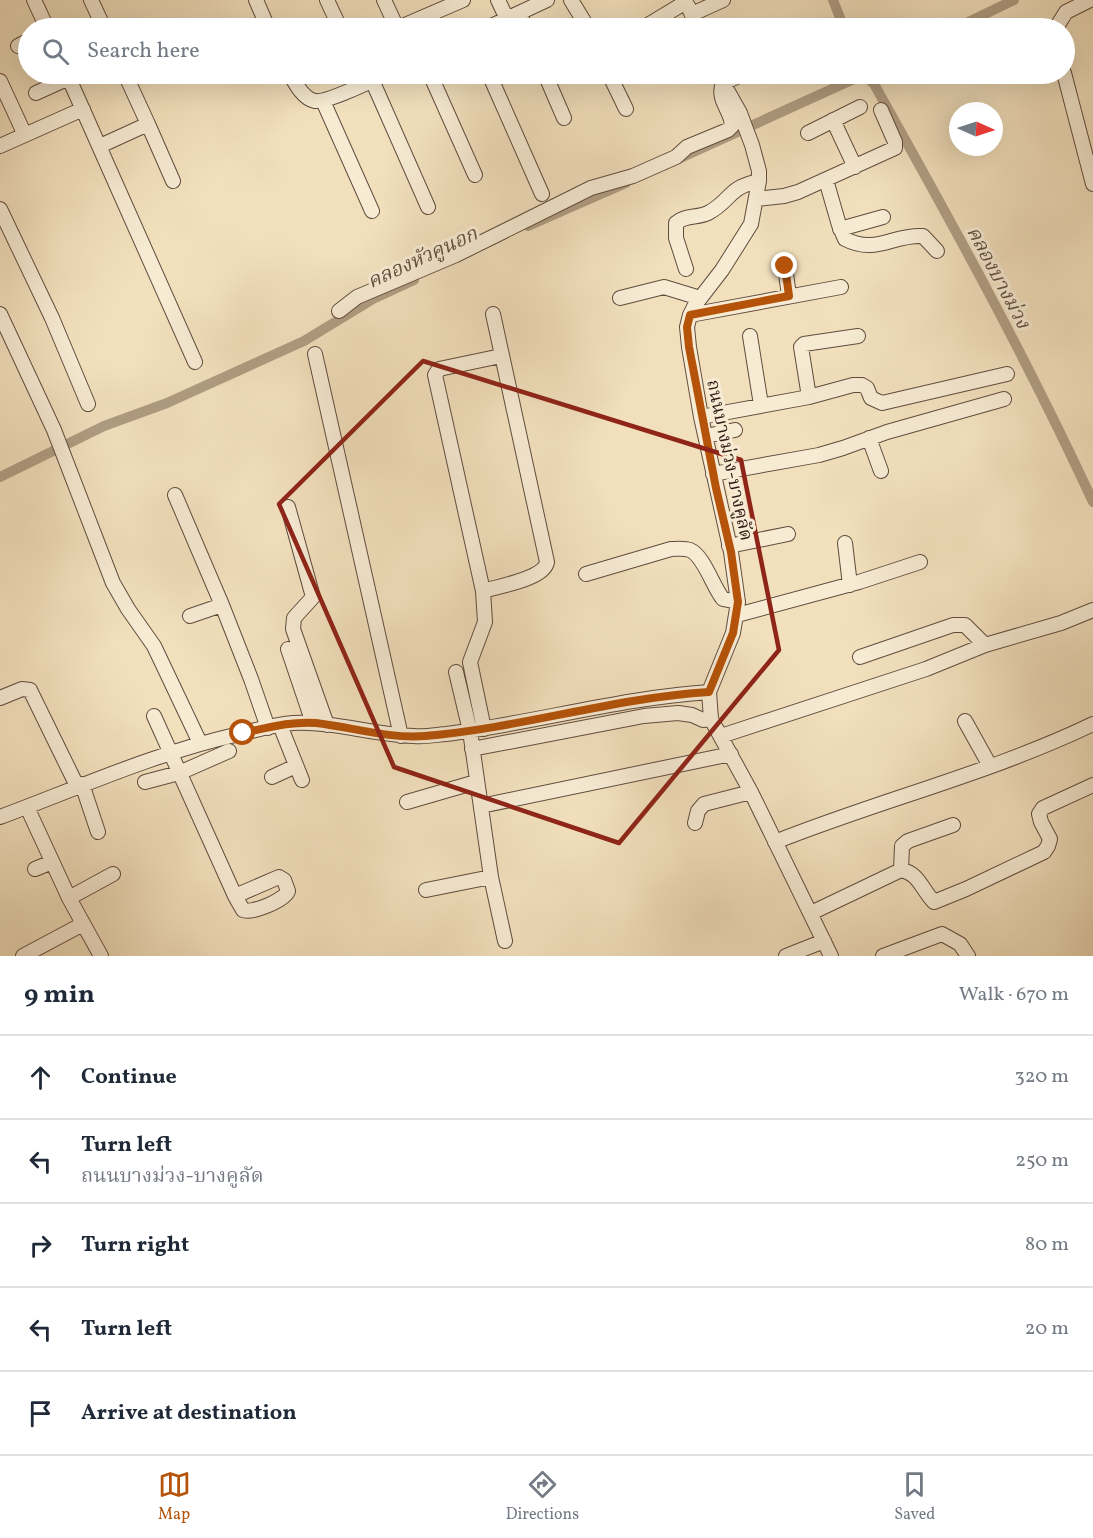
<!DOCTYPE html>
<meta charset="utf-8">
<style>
:root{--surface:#fff;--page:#f2f2f3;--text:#1f2937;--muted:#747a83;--line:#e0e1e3;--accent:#b45309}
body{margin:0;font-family:Vollkorn,"Noto Serif Thai",serif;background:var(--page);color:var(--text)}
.compass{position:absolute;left:949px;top:102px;width:54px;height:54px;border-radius:50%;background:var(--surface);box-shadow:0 6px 24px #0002;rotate:93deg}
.stop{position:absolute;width:18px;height:18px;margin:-14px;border:4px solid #b45309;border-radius:50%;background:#fff}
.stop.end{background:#b45309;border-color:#fff;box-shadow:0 2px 6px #0008}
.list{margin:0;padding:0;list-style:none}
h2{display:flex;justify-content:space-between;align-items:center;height:78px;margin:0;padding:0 24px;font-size:26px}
h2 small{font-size:20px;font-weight:400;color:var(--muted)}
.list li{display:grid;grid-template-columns:39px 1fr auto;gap:18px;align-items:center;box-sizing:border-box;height:84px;padding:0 24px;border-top:2px solid var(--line)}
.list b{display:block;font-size:22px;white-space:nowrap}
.list p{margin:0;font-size:20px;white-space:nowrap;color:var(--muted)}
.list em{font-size:20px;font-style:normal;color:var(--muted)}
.icon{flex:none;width:33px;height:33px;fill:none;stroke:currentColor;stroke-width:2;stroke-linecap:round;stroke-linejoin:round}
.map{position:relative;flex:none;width:1093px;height:956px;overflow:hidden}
.search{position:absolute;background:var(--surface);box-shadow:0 6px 24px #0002;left:18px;right:18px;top:18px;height:66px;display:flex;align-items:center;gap:15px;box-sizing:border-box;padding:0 21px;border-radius:33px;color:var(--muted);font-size:22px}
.sheet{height:498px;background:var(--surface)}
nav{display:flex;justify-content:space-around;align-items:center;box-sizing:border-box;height:84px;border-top:2px solid var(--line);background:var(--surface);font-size:16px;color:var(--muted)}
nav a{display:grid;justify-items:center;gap:3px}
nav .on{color:var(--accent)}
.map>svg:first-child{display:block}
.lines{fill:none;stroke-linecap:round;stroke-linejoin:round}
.canal{stroke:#b09d83;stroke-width:10}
.minor-casing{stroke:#604c3e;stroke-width:16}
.minor{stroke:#f7ebd4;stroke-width:14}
.route{stroke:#b45309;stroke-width:8}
.marked{fill:none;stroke:#8f2418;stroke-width:4.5;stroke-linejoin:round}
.labels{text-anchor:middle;stroke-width:6;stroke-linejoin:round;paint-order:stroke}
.street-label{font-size:18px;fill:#301a13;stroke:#f7ebd4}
.water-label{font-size:20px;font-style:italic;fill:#634e40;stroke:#f7ebd4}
</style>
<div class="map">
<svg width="1093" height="956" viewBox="0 0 1093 956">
<rect width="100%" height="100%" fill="#f2e0bd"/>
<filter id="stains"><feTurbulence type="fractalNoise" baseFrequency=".00333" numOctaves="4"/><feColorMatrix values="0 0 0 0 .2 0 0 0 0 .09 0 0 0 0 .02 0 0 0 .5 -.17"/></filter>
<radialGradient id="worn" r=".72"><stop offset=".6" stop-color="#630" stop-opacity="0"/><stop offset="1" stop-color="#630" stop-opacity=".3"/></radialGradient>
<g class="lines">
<path class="canal" d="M833,0L844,28
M956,28L1014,0
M863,75L874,84C951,221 1027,359 1093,502
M676,160L865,74
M528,226L626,183
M0,477L104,426L167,403L304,341L373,299L414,280"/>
<g class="minor-casing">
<path id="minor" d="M34,0L47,28
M91,0L104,28
M256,0L268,28
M327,0L340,28
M384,0L397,28
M498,0L507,19
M571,0L588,28
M688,6L698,28
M519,13L526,28
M692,14L723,0
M398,28L463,0
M487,28L547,0
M643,28L686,2
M1056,28L1066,12L1090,0
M18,46L28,41
M1064,73L1093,184
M67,74L195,362
M290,74C295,83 303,99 315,101C327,103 373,80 386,74
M430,74L475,175
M489,74L542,194
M545,74L564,118
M609,74L626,109
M718,74L740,113L752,145L759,171V181L751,224L722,270L695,305L690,315L687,327L689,347L701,417L731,552L738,602L733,633L709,692L711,719L751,792L831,956
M372,80L428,207
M0,81L24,133
M36,93L69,78
M323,101L372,211
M833,120L855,167
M148,124L173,181
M808,133L860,107
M0,146L83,109
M100,146L148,124L125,74
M826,180L839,225L845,239C876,255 893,234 923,236L937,251
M756,199L784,196L798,192L895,148V142L881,110
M0,209L52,318L88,404
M840,229L883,217
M785,266L789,296
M686,269L676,238V223C684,215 698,218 708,213C731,201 728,187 759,181
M620,298L664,287L700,298
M339,311L357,297L456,255L591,188L633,176L676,157L687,147L728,130L732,126C732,111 716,100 723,83L743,74
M0,314L54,430L113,583L128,609L154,646L200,743
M690,315L841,287
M750,336L761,405
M315,354L401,736
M809,397L801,347L804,344L858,336
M701,417L809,397L853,385H862L867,388L871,398L882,403L1007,374
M706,436L735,430
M869,438L881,471
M713,474L819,455L843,448L887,432L1004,399
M175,495L222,605
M288,507L313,597L294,618L293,629L327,725
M845,543L850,585
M729,546L788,534
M586,574L671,549C677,549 684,548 690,550C704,556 713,587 723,599L738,602
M483,591C499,586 544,579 547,562L493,314
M737,615L859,582L920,562
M190,616L222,605L251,679L268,728
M288,649L313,723
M860,657L953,625H965L985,645
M456,672L470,731L491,877L505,941
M0,698L22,689L30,690L77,786
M154,716L235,896L243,910C252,914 285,900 288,891L284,880L279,877L235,896
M965,721L990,766
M280,725L302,780
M484,729L470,662L485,622L483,591L435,375L439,369L501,356
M721,736L926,669L985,645L1061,623L1093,610
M472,749L644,716L678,713L692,715L703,720L711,719
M272,777L296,766
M145,782L179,773L229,751
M82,784L98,832
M407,802L476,782
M481,806L731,754
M27,807L69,898L101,956
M0,817C78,788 153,754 235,735C254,731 274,724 293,723C334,721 373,735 414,736C425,737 435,735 446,734C534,723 620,698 709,692
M695,823L698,811L704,804L751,792
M775,842C880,800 991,773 1093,724
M35,869L52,862
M901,870L902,846L908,841L953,825
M426,890L491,877
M69,898L113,874
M811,913L901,870C919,873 922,890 934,902L966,889L1044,852L1048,846L1050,839L1041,822L1039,814L1043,808L1093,785
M23,956L83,924
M786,956L824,941
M883,956L942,934L960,944L968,956"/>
</g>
<use href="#minor" class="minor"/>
</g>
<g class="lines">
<path class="route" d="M243,733C267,728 291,721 316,723C351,727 389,739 425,736C521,728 613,698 709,692L733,633L738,602L731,552L716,488L689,347L687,327L690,315L789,296L785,266"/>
</g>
<path class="marked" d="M423,361L741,460L779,650L619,843L394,767L279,504Z"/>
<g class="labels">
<g class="street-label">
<text transform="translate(730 460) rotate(78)" y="6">ถนนบางม่วง-บางคูลัด</text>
</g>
<g class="water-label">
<text transform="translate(422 257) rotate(-25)" y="7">คลองหัวคูนอก</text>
<text transform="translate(999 277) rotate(62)" y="7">คลองบางม่วง</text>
</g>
</g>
<rect width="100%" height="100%" filter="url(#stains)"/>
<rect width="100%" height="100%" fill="url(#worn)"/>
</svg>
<svg class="compass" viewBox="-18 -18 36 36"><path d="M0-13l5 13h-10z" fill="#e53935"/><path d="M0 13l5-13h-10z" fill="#747a83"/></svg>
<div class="stop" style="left:243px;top:733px"></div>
<div class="stop end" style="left:785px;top:266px"></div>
<div class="search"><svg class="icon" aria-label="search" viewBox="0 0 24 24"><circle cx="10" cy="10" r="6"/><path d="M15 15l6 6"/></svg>Search here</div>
</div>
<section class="sheet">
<h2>9 min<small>Walk · 670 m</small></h2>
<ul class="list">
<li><svg class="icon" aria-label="ahead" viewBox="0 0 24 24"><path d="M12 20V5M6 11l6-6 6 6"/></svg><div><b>Continue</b></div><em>320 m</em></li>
<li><svg class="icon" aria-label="left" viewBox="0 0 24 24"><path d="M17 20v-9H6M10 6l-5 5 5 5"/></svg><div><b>Turn left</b><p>ถนนบางม่วง-บางคูลัด</p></div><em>250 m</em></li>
<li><svg class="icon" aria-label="right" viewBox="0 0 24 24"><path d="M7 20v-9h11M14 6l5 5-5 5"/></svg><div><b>Turn right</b></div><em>80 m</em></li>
<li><svg class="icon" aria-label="left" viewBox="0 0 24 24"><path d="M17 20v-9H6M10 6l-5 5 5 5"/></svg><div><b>Turn left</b></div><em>20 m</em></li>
<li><svg class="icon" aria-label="arrive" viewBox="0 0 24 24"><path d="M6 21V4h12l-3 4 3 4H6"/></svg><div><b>Arrive at destination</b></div></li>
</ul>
</section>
<nav>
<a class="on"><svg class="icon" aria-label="map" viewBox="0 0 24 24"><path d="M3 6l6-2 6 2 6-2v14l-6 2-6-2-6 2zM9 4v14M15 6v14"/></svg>Map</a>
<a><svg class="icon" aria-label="directions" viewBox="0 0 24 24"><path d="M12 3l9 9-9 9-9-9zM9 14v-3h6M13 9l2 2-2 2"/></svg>Directions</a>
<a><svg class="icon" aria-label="saved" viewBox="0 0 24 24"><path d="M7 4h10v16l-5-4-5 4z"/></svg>Saved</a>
</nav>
